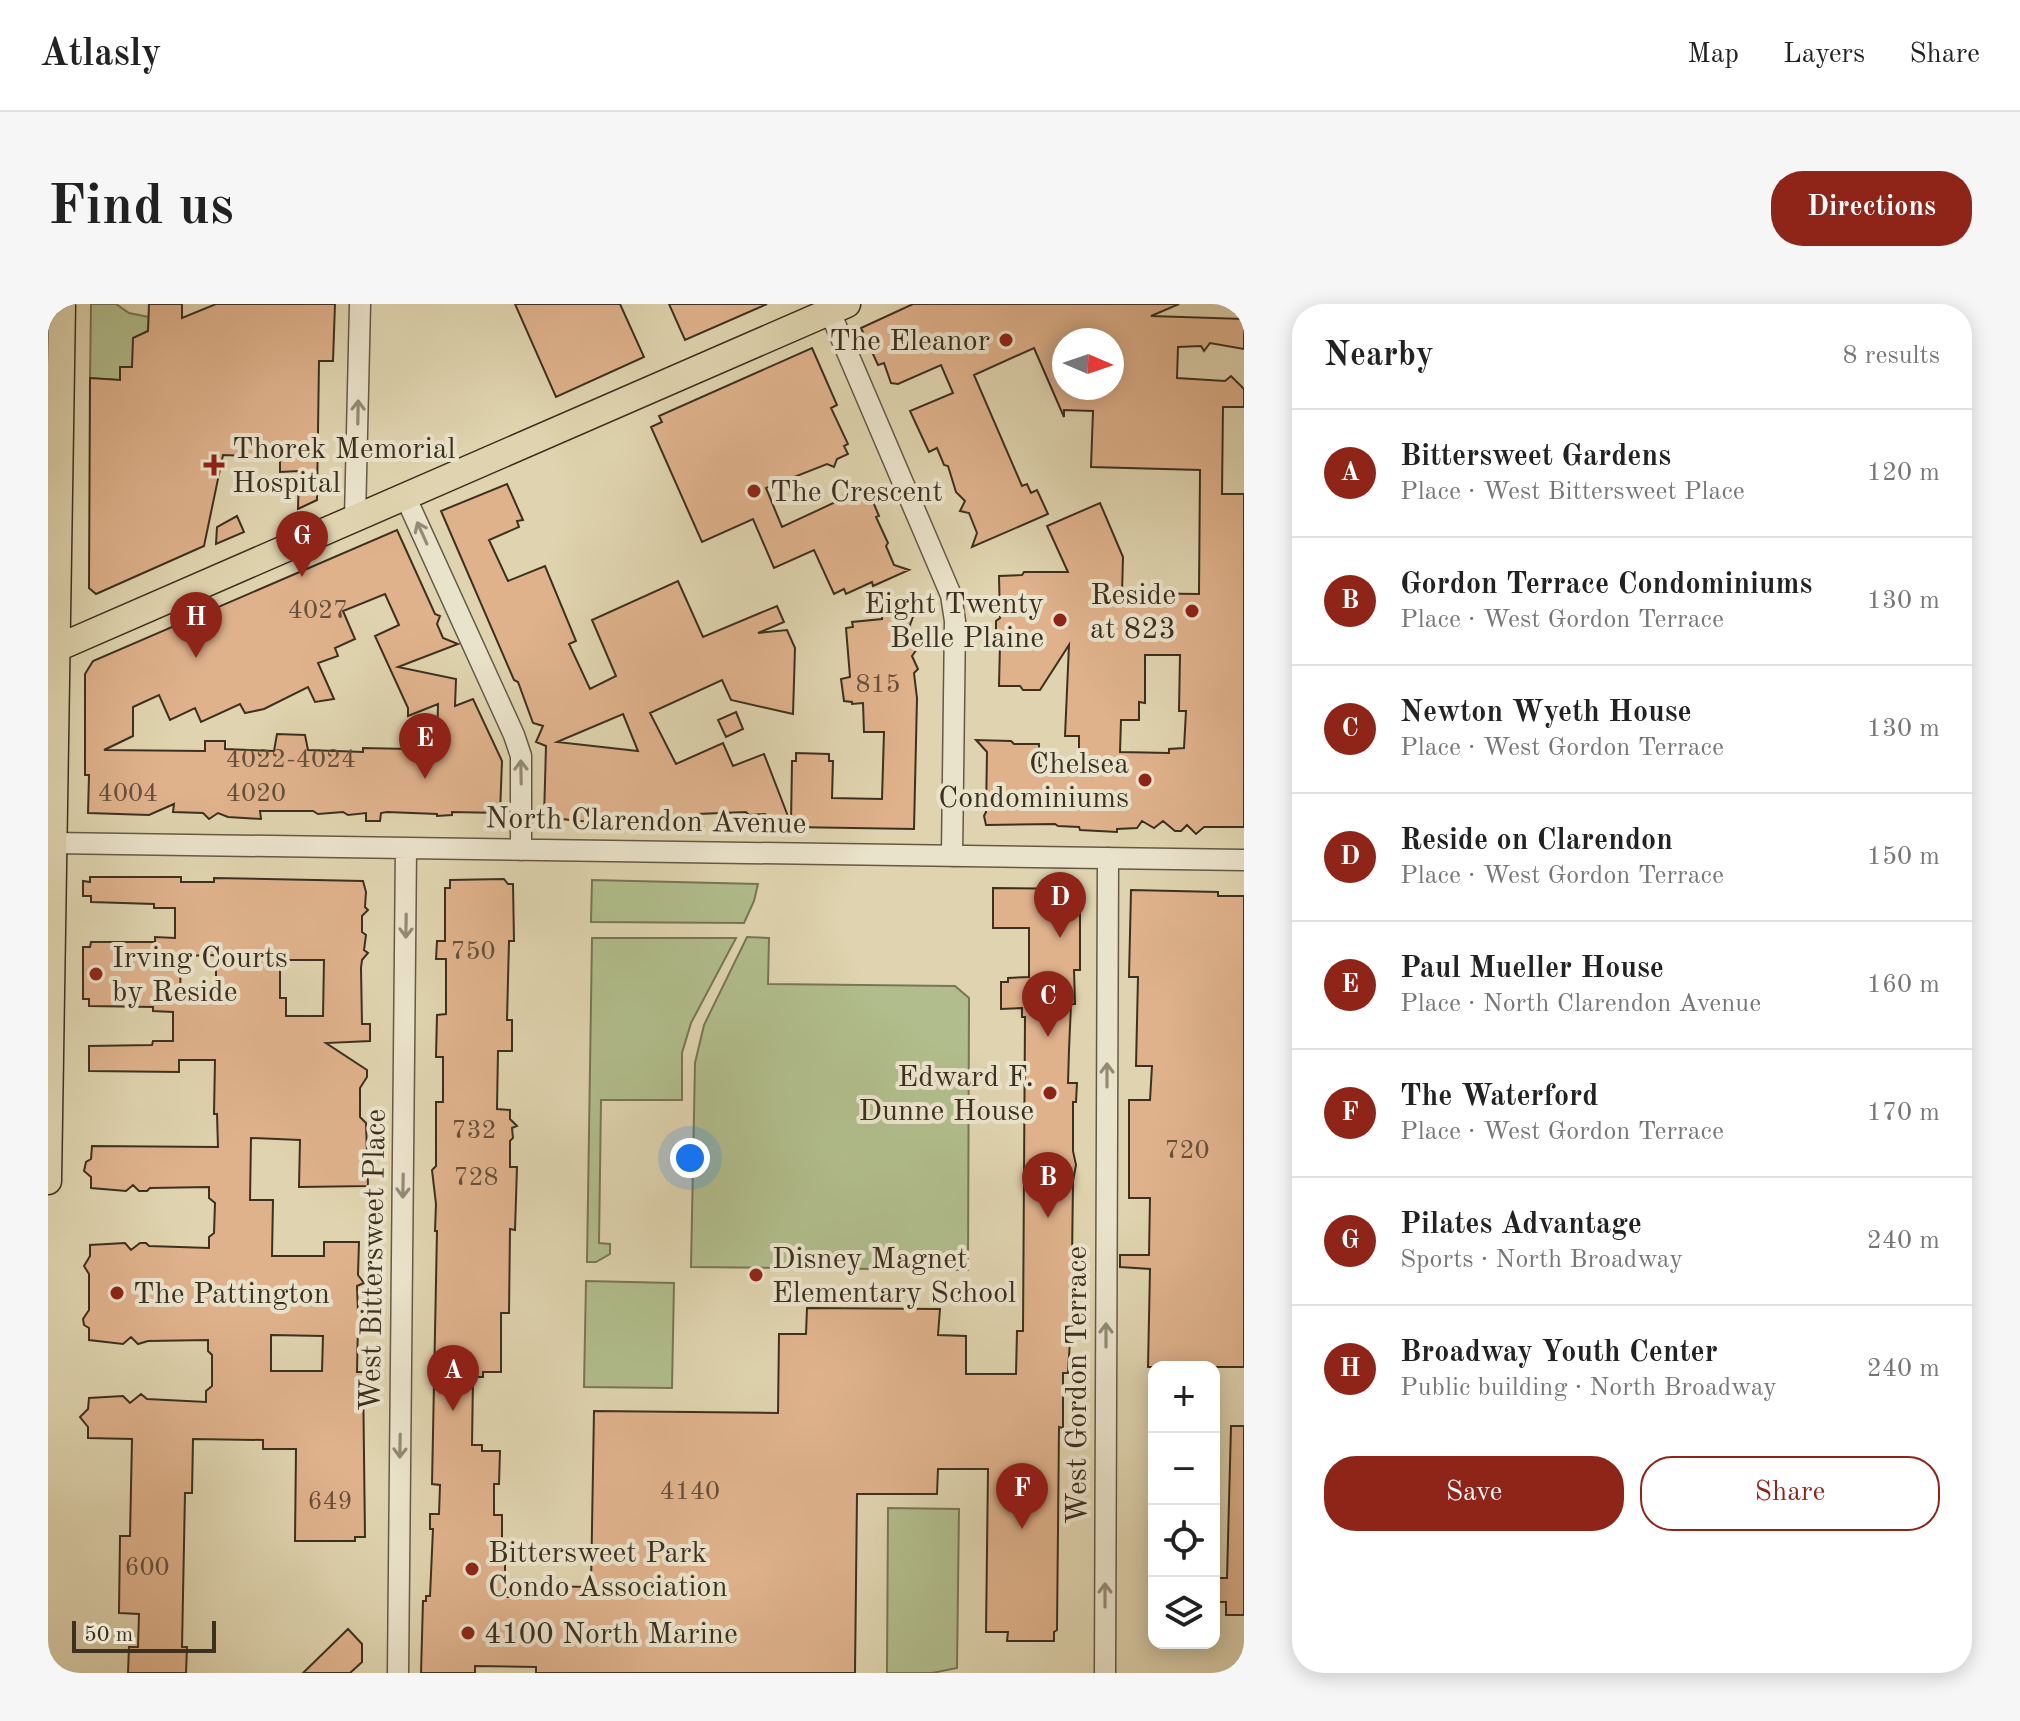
<!DOCTYPE html>
<meta charset="utf-8">
<style>
:root{--surface:#fff;--page:#f6f6f6;--text:#222;--muted:#767676;--line:#e0e0e0;--accent:#8f2418}
body{margin:0;font-family:"Old Standard TT",serif;background:var(--page);color:var(--text)}
.controls{position:absolute;right:24px;bottom:24px;display:grid;overflow:hidden;border-radius:16px;box-shadow:0 4px 20px #0003}
.controls button{width:72px;height:72px;display:grid;place-items:center;padding:0;border:0;border-bottom:2px solid var(--line);background:var(--surface);color:var(--text);font:40px sans-serif}
.compass{position:absolute;left:1004px;top:24px;width:72px;height:72px;border-radius:50%;background:var(--surface);box-shadow:0 4px 20px #0003;rotate:92deg}
.scale{position:absolute;left:24px;bottom:20px;width:144px;box-sizing:border-box;padding-left:8px;border:4px solid #3d3020;border-top:0;font-size:22px;line-height:28px;white-space:nowrap;color:#3d3020;-webkit-text-stroke:6px #eae3cb;paint-order:stroke}
.you{position:absolute;left:642px;top:854px;width:28px;height:28px;margin:-20px;border:6px solid #fff;border-radius:50%;background:#1a73e8;box-shadow:0 0 0 12px #1a73e833}
.badge{display:grid;place-items:center;width:52px;height:52px;border-radius:50%;background:var(--accent);color:#fff;font-size:26px;font-weight:700}
.pin{position:absolute;translate:-50% -66px;filter:drop-shadow(0 2px 4px #0008)}
.pin::after{content:'';position:absolute;top:42px;width:28px;height:24px;background:inherit;clip-path:polygon(0 0,100% 0,50% 100%)}
.list{margin:0;padding:0;list-style:none}
h2{display:flex;justify-content:space-between;align-items:center;height:104px;margin:0;padding:0 32px;font-size:34px}
h2 small{font-size:26px;font-weight:400;color:var(--muted)}
.list li{display:grid;grid-template-columns:52px 1fr auto;gap:24px;align-items:center;box-sizing:border-box;height:128px;padding:0 32px;border-top:2px solid var(--line)}
.list b{display:block;font-size:30px;white-space:nowrap}
.list p{margin:0;font-size:26px;white-space:nowrap;color:var(--muted)}
.list em{font-size:26px;font-style:normal;color:var(--muted)}
.actions{display:flex;gap:16px;padding:24px 32px}
.actions a{flex:1;padding:18px 0;border:2px solid var(--accent);border-radius:32px;text-align:center;font-size:28px;color:var(--accent)}
.actions .main{background:var(--accent);color:#fff}
.icon{flex:none;width:44px;height:44px;fill:none;stroke:currentColor;stroke-width:2;stroke-linecap:round;stroke-linejoin:round}
.map{position:relative;flex:none;width:1196px;height:1369px;overflow:hidden;border-radius:32px}
header{display:flex;align-items:center;gap:48px;box-sizing:border-box;height:112px;padding:0 40px;background:var(--surface);border-bottom:2px solid var(--line)}
header strong{font-size:38px}
nav{display:flex;gap:44px;margin-inline-start:auto;font-size:28px}
.intro{display:flex;align-items:center;justify-content:space-between;box-sizing:border-box;height:192px;padding:0 48px}
h1{margin:0;font-size:56px}
.button{padding:20px 36px;border-radius:32px;background:var(--accent);color:#fff;font-size:28px;font-weight:700}
main{display:flex;gap:48px;padding:0 48px}
aside{flex:1;background:var(--surface);border-radius:32px;box-shadow:0 4px 20px #0003}
.map>svg:first-child{display:block}
.green{fill:#b1bd8c;stroke:#777656;stroke-width:2}
.building{fill:#dfb28c;stroke:#3d3020;stroke-width:2;fill-rule:evenodd}
.lines{fill:none;stroke-linecap:round;stroke-linejoin:round}
.minor-casing{stroke:#665944;stroke-width:23}
.major-casing{stroke:#3d3020;stroke-width:29}
.minor{stroke:#eae3cb;stroke-width:20}
.major{stroke:#dfd4af;stroke-width:26}
.oneway{stroke:#948a76}
.poi-dot{fill:#8f2418;stroke:#eae3cb;stroke-width:3}
.labels{text-anchor:middle;stroke-width:8;stroke-linejoin:round;paint-order:stroke}
.number-label{font-size:26px;fill:#66503b}
.poi-label{font-size:30px;fill:#3d3020;stroke:#eae3cb;text-anchor:start}
.street-label{font-size:30px;fill:#3d3020;stroke:#eae3cb}
</style>
<header>
<strong>Atlasly</strong>
<nav><a>Map</a><a>Layers</a><a>Share</a></nav>
</header>
<div class="intro"><h1>Find us</h1><a class="button">Directions</a></div>
<main>
<div class="map">
<svg width="1196" height="1369" viewBox="0 0 1196 1369">
<rect width="100%" height="100%" fill="#dfd4af"/>
<filter id="stains"><feTurbulence type="fractalNoise" baseFrequency=".0025" numOctaves="4"/><feColorMatrix values="0 0 0 0 .2 0 0 0 0 .09 0 0 0 0 .02 0 0 0 .5 -.17"/></filter>
<radialGradient id="worn" r=".72"><stop offset=".6" stop-color="#630" stop-opacity="0"/><stop offset="1" stop-color="#630" stop-opacity=".3"/></radialGradient>
<path class="green" d="M43,0H68L81,9L101,13L100,27L85,35V63H73L72,76L42,74Z
M544,576L710,580L706,597L696,619L543,618Z
M699,633L721,634L720,680L907,682L921,694L920,966L643,963L647,759L656,721Z
M544,634H688L643,719L634,749V796H553L551,939L562,940V950L548,958H539Z
M538,977L626,979L624,1084L536,1083Z
M840,1204L911,1205L909,1364L884,1369H839Z"/>
<path class="building" d="M101,0H134V14L168,0H287L285,57H271L269,196L250,205L251,167L232,168V153L175,151L156,242L48,290L41,284L42,74L72,76V63H84L85,34L100,27Z
M467,0H572L596,53L508,93Z
M621,0H719L637,36Z
M865,0H1131L1103,12L1196,15V45L1162,39L1156,47L1153,42L1130,43L1129,74L1177,77L1183,72L1196,85V103H1175L1174,190H1196V523H1156L1148,530L1139,521L1133,527H1127L1115,517L1106,524L1094,517L1089,524L1069,525V528L1032,526L1031,523L1010,522L1007,520L938,521L936,512L938,508L939,448L928,436L963,437L966,440H991V462H1031V432H1017L1021,341L992,386H975L972,382H951L952,340L948,336V317L952,314L951,272L974,271L976,268H1020L999,222L1052,199L1075,253L1074,289L1151,290L1152,166L1043,163L1045,107L1016,106V113L986,44L926,71L974,182L979,180L983,189L989,186L1000,210L924,243L929,229L921,209L912,207L917,197L908,188L900,162L896,161L889,144L881,148L862,107L905,89L893,61L850,80L843,79L836,59L830,61L813,24ZM1016,36H1064V84H1016ZM1097,351H1132L1131,407H1138L1136,444L1121,445V449L1072,448L1073,416H1091V398L1097,399Z
M764,44L789,101L783,104L800,140L796,142L800,150L789,155L786,163L779,160L718,184L734,223L794,195L797,187L803,190L815,185L819,194L823,193L831,212L828,213L840,239L838,242L846,261L861,266L825,282L824,278L798,290L796,285L786,290L766,246L726,264L705,215L654,238L603,123L614,118L611,112Z
M459,180L475,216L469,217L471,223L441,236L460,277L497,262L528,337L521,340L542,385L568,372L544,316L630,277L655,333L729,302L736,318L710,329L739,326L747,344L745,410L683,396L674,376L602,409L628,460L675,439L685,462L716,450L743,520L744,457H748V449L781,450V457H785L784,494L834,495L836,428H816L815,399L804,400V398L796,397L793,375L802,373L798,324L805,323L804,318L834,315V311L867,307L862,321L864,340L869,345L864,352L870,365L866,369L869,394L866,525L743,523L721,517L717,510L701,511L698,508L650,510L655,522L621,521L619,517L592,520L584,513L576,519L570,520L561,512L553,519L513,515L502,519L496,514L498,442L488,438L495,422L485,419L470,378L466,376L393,207ZM575,410L590,447L509,438Z
M189,212L196,228L168,240L169,223Z
M349,226L387,310L392,312L389,320L395,334L410,340L350,363L408,375L407,402L425,395L454,457L452,509L404,508V511L389,512V510L339,508L333,509L332,517H318V509L300,511L295,508L270,510L265,507H212L213,515L180,513L170,509L161,515L155,509L125,508L126,500L101,511L40,509L41,471H37V370L45,357ZM337,290L351,321L327,332L360,404V412L390,400L389,440H361V445L315,444V448L260,446L257,431L229,430L226,447L177,445V437H157V447L56,446L85,432V403L111,391L122,416L147,404L153,418L192,400L197,409L216,405L260,383L267,398L286,395L270,359L290,352L287,344L307,335L295,307Z
M688,408L695,425L678,433L670,416Z
M42,573H133V578H166V574L315,577L318,588L317,603L320,606L314,612V628L318,631L316,646L320,649L314,656L313,664L314,720H322V737L278,739L319,766V773L312,784V813L318,819L320,882L251,883L252,836L203,834L202,896H225L224,952H276V938H311L310,971L316,979L309,982L310,1009L317,1015L310,1021L309,1068H315L317,1233H307V1237H247L248,1145H215V1136L145,1135L144,1189H137L134,1343H139L138,1369H80L81,1343H90L91,1310L71,1309L72,1232H82L84,1135L40,1134V1123L32,1113L40,1105L41,1094L75,1092L82,1099L93,1090L99,1095L158,1098V1087L164,1082V1051L160,1047V1036L100,1037L90,1040L83,1033L75,1040L41,1036V1024L36,1021L35,1015L41,1006V970L36,962L42,952V941L77,939L83,946L92,939H98L101,942L161,944V933L166,929L167,899L161,894V883L102,884L99,887H91L85,881L78,887L43,884V873L36,867L38,858L43,855L44,842L170,843L169,810H166L167,756H131V768L41,767V742L104,741L105,737H125V708L105,707V703L41,702V695H35V643H42L43,638H107V633L127,634V604H106V600L43,598V592H35V577L42,578ZM168,651V690H132L133,652ZM232,656H276L275,712H238V694H232ZM223,1031L275,1032L274,1067H223Z
M456,575L460,580H465L466,637H461L459,716H464V747H450L449,805L462,806V815L469,822L464,824L465,834L462,837V863H469L467,926L462,925L461,1009H453V1068H435V1073H425L424,1141H434V1147H452L451,1180H446V1211H454V1242H457V1293H490V1282L543,1283L546,1107L730,1109L731,1030H758L759,1004L892,1005L890,1031L918,1032V1070H968L969,1027H975L977,713H974V704L953,705V678H960V674L981,673V624H945V584L1032,585V666H1026L1027,700H1023L1021,746L1020,779H1029L1028,798H1025V847L1028,861L1025,877L1024,957L1026,971L1020,1069H1015V1124L1011,1123L1009,1326L1006,1328V1337H959L960,1328H938L940,1165H890L889,1190H809L807,1369H488V1363L427,1362V1369H373L375,1297H378V1292H382L385,1225H382V1210H391L392,1181L384,1180L389,927H387L388,900L384,866L388,862V798H395V753H388L389,711L398,710V655H388L389,637H397V584H402V576Z
M1083,586L1170,588V592H1196V1063H1100L1102,965L1072,963V951H1101L1102,894H1081V796H1102L1104,762H1088L1090,673H1081Z
M1183,1122H1196V1311H1178V1298H1166V1274H1179Z
M300,1325L314,1340V1358L302,1369H255Z"/>
<g class="lines">
<g class="minor-casing">
<path id="minor" d="M782,8L903,291L907,317L904,552
M358,194L466,431L473,452V546
M307,214L312,0
M5,539L1196,556
M350,1369L358,544
M1057,1369L1060,554"/>
</g>
<g class="major-casing">
<path id="major" d="M0,348L799,0
M0,877L14,0"/>
</g>
<use href="#minor" class="minor"/>
<use href="#major" class="major"/>
</g>
<defs><path id="oneway-shaft" d="M-6 0H5M1.5-3L5.5 0L1.5 3" fill="none" stroke-width="1.6" stroke-linecap="round" stroke-linejoin="round" transform="scale(2)"/></defs>
<g class="oneway">
<use href="#oneway-shaft" transform="translate(310 108) rotate(-89)"/>
<use href="#oneway-shaft" transform="translate(374 229) rotate(-114)"/>
<use href="#oneway-shaft" transform="translate(473 468) rotate(-91)"/>
<use href="#oneway-shaft" transform="translate(358 622) rotate(91)"/>
<use href="#oneway-shaft" transform="translate(1059 771) rotate(-90)"/>
<use href="#oneway-shaft" transform="translate(355 882) rotate(91)"/>
<use href="#oneway-shaft" transform="translate(1058 1031) rotate(-90)"/>
<use href="#oneway-shaft" transform="translate(352 1142) rotate(91)"/>
<use href="#oneway-shaft" transform="translate(1057 1291) rotate(-90)"/>
</g>
<g class="poi-dot">
<circle cx="958" cy="36" r="8"/>
<path d="M162 149h8v8h8v8h-8v8h-8v-8h-8v-8h8z"/>
<circle cx="706" cy="187" r="8"/>
<circle cx="1144" cy="307" r="8"/>
<circle cx="1012" cy="316" r="8"/>
<circle cx="1097" cy="476" r="8"/>
<circle cx="48" cy="670" r="8"/>
<circle cx="1002" cy="789" r="8"/>
<circle cx="708" cy="971" r="8"/>
<circle cx="69" cy="989" r="8"/>
<circle cx="424" cy="1265" r="8"/>
<circle cx="420" cy="1329" r="8"/>
</g>
<g class="labels">
<g class="number-label">
<text x="270" y="314">4027</text>
<text x="830" y="388">815</text>
<text x="243" y="463">4022-4024</text>
<text x="80" y="497">4004</text>
<text x="208" y="497">4020</text>
<text x="425" y="655">750</text>
<text x="426" y="834">732</text>
<text x="1139" y="854">720</text>
<text x="428" y="881">728</text>
<text x="642" y="1195">4140</text>
<text x="282" y="1205">649</text>
<text x="99" y="1271">600</text>
</g>
<g class="poi-label">
<text x="942" y="46" text-anchor="end">The Eleanor</text>
<text x="184" y="154">Thorek Memorial<tspan x="184" dy="34">Hospital</tspan></text>
<text x="722" y="197">The Crescent</text>
<text x="1128" y="300" text-anchor="end">Reside<tspan x="1128" dy="34">at 823</tspan></text>
<text x="996" y="309" text-anchor="end">Eight Twenty<tspan x="996" dy="34">Belle Plaine</tspan></text>
<text x="1081" y="469" text-anchor="end">Chelsea<tspan x="1081" dy="34">Condominiums</tspan></text>
<text x="64" y="663">Irving Courts<tspan x="64" dy="34">by Reside</tspan></text>
<text x="986" y="782" text-anchor="end">Edward F.<tspan x="986" dy="34">Dunne House</tspan></text>
<text x="724" y="964">Disney Magnet<tspan x="724" dy="34">Elementary School</tspan></text>
<text x="85" y="999">The Pattington</text>
<text x="440" y="1258">Bittersweet Park<tspan x="440" dy="34">Condo Association</tspan></text>
<text x="436" y="1339">4100 North Marine</text>
</g>
<g class="street-label">
<text transform="translate(598 516) rotate(1)" y="10">North Clarendon Avenue</text>
<text transform="translate(324 956) rotate(-89)" y="10">West Bittersweet Place</text>
<text transform="translate(1028 1081) rotate(-90)" y="10">West Gordon Terrace</text>
</g>
</g>
<rect width="100%" height="100%" filter="url(#stains)"/>
<rect width="100%" height="100%" fill="url(#worn)"/>
</svg>
<div class="controls">
<button>+</button>
<button>−</button>
<button><svg class="icon" aria-label="locate" viewBox="0 0 24 24"><circle cx="12" cy="12" r="6"/><path d="M12 2v4M12 18v4M2 12h4M18 12h4"/></svg></button>
<button><svg class="icon" aria-label="layers" viewBox="0 0 24 24"><path d="M12 4l9 5-9 5-9-5zM3 14l9 5 9-5"/></svg></button>
</div>
<svg class="compass" viewBox="-18 -18 36 36"><path d="M0-13l5 13h-10z" fill="#e53935"/><path d="M0 13l5-13h-10z" fill="#767676"/></svg>
<div class="scale">50 m</div>
<div class="you"></div>
<div class="pin badge" style="left:405px;top:1107px">A</div>
<div class="pin badge" style="left:1000px;top:914px">B</div>
<div class="pin badge" style="left:1000px;top:733px">C</div>
<div class="pin badge" style="left:1012px;top:634px">D</div>
<div class="pin badge" style="left:377px;top:475px">E</div>
<div class="pin badge" style="left:974px;top:1225px">F</div>
<div class="pin badge" style="left:254px;top:273px">G</div>
<div class="pin badge" style="left:148px;top:354px">H</div>
</div>
<aside>
<h2>Nearby<small>8 results</small></h2>
<ul class="list">
<li><span class="badge">A</span><div><b>Bittersweet Gardens</b><p>Place · West Bittersweet Place</p></div><em>120 m</em></li>
<li><span class="badge">B</span><div><b>Gordon Terrace Condominiums</b><p>Place · West Gordon Terrace</p></div><em>130 m</em></li>
<li><span class="badge">C</span><div><b>Newton Wyeth House</b><p>Place · West Gordon Terrace</p></div><em>130 m</em></li>
<li><span class="badge">D</span><div><b>Reside on Clarendon</b><p>Place · West Gordon Terrace</p></div><em>150 m</em></li>
<li><span class="badge">E</span><div><b>Paul Mueller House</b><p>Place · North Clarendon Avenue</p></div><em>160 m</em></li>
<li><span class="badge">F</span><div><b>The Waterford</b><p>Place · West Gordon Terrace</p></div><em>170 m</em></li>
<li><span class="badge">G</span><div><b>Pilates Advantage</b><p>Sports · North Broadway</p></div><em>240 m</em></li>
<li><span class="badge">H</span><div><b>Broadway Youth Center</b><p>Public building · North Broadway</p></div><em>240 m</em></li>
</ul>
<div class="actions"><a class="main">Save</a><a>Share</a></div>
</aside>
</main>
